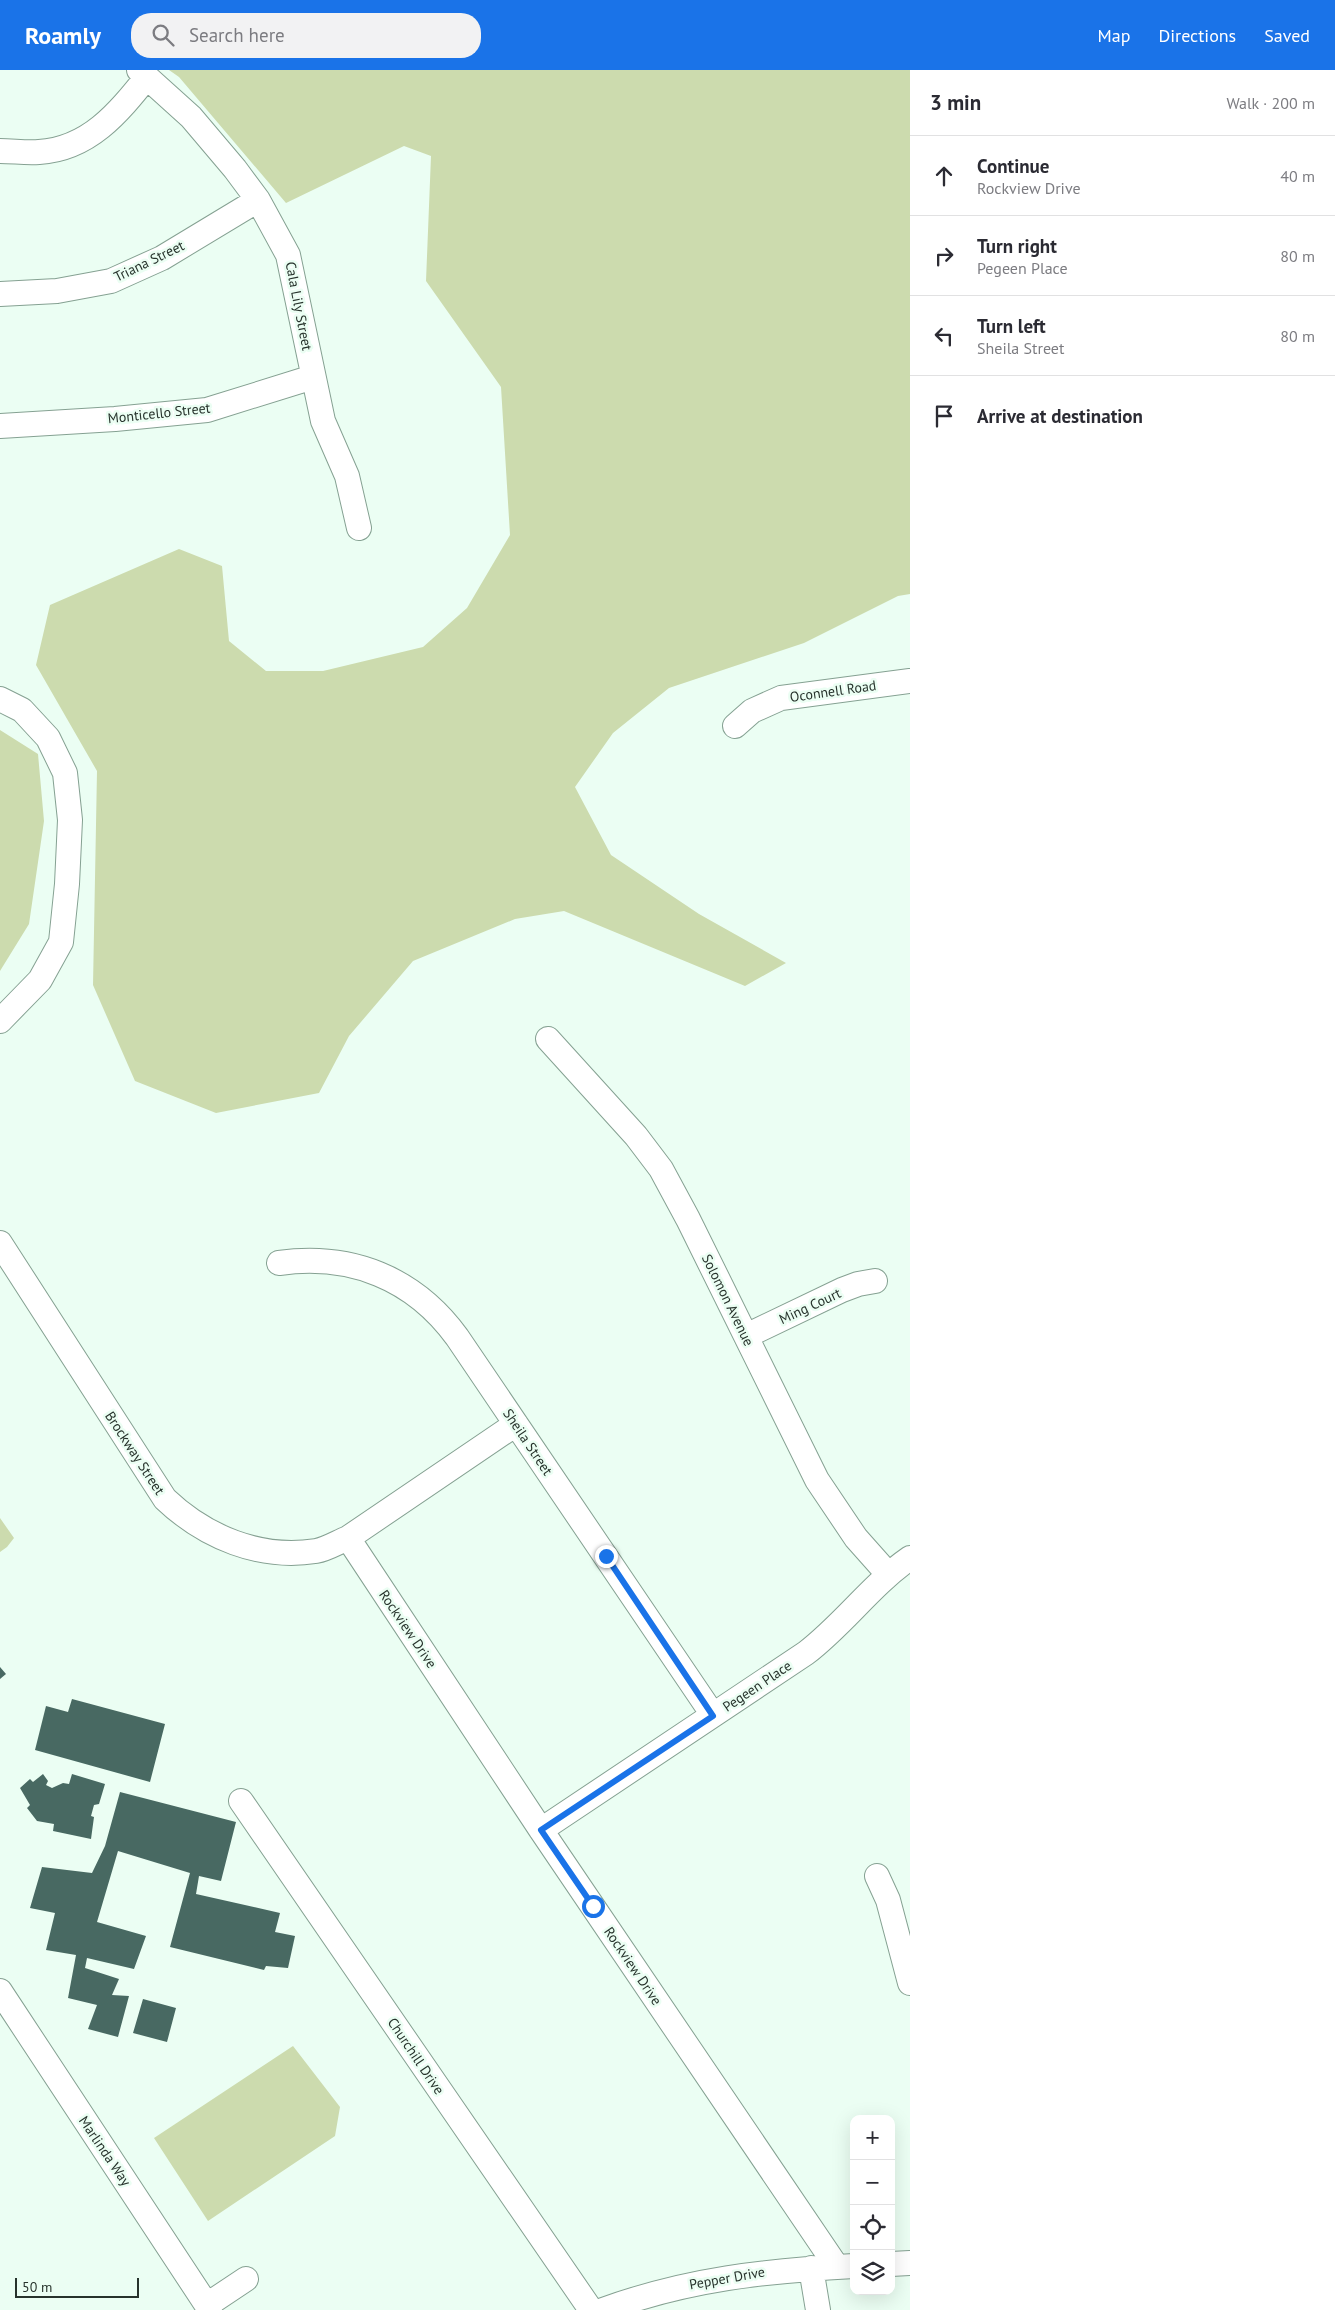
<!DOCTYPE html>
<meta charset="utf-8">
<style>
:root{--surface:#fff;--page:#f2f2f3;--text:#2b2b33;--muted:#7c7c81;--line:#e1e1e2;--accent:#1a73e8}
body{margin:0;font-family:"PT Sans",sans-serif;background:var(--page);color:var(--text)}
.controls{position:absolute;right:15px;bottom:15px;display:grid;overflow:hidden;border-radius:10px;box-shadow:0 5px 20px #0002}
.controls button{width:45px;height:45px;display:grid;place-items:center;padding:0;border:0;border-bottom:1px solid var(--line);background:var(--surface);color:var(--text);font:25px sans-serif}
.scale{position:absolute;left:15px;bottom:12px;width:124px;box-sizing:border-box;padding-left:5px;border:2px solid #27332c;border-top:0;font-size:14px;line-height:18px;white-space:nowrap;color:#27332c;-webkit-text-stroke:4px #ebfef3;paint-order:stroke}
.stop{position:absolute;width:15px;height:15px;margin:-11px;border:4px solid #1a73e8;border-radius:50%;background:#fff}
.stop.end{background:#1a73e8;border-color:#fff;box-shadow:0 1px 5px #0008}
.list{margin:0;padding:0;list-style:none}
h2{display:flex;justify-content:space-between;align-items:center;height:65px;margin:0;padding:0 20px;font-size:21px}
h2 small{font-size:16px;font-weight:400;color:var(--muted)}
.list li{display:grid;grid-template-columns:32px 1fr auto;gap:15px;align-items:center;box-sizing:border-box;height:80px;padding:0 20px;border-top:1px solid var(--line)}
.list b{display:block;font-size:19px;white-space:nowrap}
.list p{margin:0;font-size:16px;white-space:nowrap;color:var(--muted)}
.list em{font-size:16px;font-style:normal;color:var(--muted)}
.icon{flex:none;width:28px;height:28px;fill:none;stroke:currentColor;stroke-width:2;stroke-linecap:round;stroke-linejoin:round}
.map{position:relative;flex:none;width:910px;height:2240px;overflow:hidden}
header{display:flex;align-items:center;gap:30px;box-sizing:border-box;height:70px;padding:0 25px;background:var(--accent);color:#fff}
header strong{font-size:24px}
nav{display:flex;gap:28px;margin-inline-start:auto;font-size:18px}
.search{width:350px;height:45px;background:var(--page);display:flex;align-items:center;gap:12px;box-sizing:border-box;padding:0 18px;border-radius:20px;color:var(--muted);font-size:19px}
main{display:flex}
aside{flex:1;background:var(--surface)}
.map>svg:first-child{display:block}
.green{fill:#ccdbae}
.building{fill:#486962}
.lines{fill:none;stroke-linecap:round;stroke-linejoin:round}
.minor-casing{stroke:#85a192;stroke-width:26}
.minor{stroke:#fff;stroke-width:24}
.route{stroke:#1a73e8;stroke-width:6}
.labels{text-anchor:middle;stroke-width:5;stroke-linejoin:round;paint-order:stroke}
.street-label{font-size:14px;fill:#27332c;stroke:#ebfef3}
</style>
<header>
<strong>Roamly</strong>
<div class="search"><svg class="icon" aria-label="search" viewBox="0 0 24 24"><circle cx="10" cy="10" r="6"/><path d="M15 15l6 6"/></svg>Search here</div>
<nav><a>Map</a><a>Directions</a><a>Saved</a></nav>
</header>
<main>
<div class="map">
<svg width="910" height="2240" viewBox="0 0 910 2240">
<rect width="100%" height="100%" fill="#ebfef3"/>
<path class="green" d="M169,0H910V524L898,526L804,573L669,618L613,663L575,717L611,785L699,844L786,893L745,916L564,841L515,849L413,891L349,966L319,1023L216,1043L135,1011L93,915L97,701L36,595L50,535L179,479L222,496L229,571L266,601H323L423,577L467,538L510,465L501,317L426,211L431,86L404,76L286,133L179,7Z
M0,660L38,684L44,751L29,854L0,901Z
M0,1448L14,1468L7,1477L0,1482Z
M293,1976L340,2037L335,2066L208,2151L154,2068Z"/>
<path class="building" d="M0,1597L6,1604L0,1609Z
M72,1629L165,1654L150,1712L35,1680L46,1636L68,1642Z
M43,1704L48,1711L46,1715L52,1718L63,1713L69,1714L72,1704L105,1714L99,1734L94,1735L91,1746L94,1747L91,1769L53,1761L54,1754L37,1751L27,1738L30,1735L20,1718L30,1709L33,1712Z
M120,1722L236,1752L221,1811L199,1806L196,1824L280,1843L275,1862L295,1866L288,1898L266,1896L264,1900L170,1877L190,1803L118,1781L97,1852L146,1866L134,1899L87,1888L85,1898L119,1909L112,1925L129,1926L118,1967L88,1959L97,1935L68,1928L76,1885L46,1880L55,1843L30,1838L42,1797L92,1803L105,1776Z
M143,1929L176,1938L167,1972L133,1963Z"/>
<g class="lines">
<g class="minor-casing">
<path id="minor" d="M139,0L191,47L235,99L258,130L288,185L323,351L347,406L359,458
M0,81C13,81 26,83 39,82C89,79 118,43 147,7
M0,224L57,221L111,211L162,188L258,130
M0,356L115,349L207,340L313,307
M0,629L22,640L48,668L65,703L70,750L67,814L61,872L40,910L0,951
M735,656L752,641L781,628L910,611
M548,969L636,1066L661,1099L688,1149L817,1410L856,1468L888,1504
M0,1173L165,1429C205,1467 260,1490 316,1481C327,1479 338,1472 348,1468L516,1354
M279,1193C351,1183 414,1208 457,1267L713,1645
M746,1266L842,1220L858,1214L875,1211
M348,1468L541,1760L837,2197
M241,1731L591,2240
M541,1760L806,1583C844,1554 871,1515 910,1488
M877,1806L888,1830L910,1913
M0,1921L210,2240
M891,2194L910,2193
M811,2198L818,2240
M207,2235L246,2209
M603,2240C688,2209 765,2201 854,2196"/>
</g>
<use href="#minor" class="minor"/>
</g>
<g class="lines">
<path class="route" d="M593,1836L541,1760L713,1646L606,1486"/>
</g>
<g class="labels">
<g class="street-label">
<text transform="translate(149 191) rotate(-26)" y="5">Triana Street</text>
<text transform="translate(299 236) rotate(79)" y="5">Cala Lily Street</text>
<text transform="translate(159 343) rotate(-6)" y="5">Monticello Street</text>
<text transform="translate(833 621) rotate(-8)" y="5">Oconnell Road</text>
<text transform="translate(728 1230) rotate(64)" y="5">Solomon Avenue</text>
<text transform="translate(810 1236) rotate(-25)" y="5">Ming Court</text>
<text transform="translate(528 1372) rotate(56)" y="5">Sheila Street</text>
<text transform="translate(135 1383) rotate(57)" y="5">Brockway Street</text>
<text transform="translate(408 1559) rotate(56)" y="5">Rockview Drive</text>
<text transform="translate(757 1616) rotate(-34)" y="5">Pegeen Place</text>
<text transform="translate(633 1896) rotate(56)" y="5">Rockview Drive</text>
<text transform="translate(416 1986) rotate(56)" y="5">Churchill Drive</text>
<text transform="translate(105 2081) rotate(56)" y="5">Marlinda Way</text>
<text transform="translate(727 2208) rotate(-10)" y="5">Pepper Drive</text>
</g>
</g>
</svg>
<div class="controls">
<button>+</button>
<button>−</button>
<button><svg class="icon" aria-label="locate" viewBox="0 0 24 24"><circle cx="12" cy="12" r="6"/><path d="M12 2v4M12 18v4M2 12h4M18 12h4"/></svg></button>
<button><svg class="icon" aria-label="layers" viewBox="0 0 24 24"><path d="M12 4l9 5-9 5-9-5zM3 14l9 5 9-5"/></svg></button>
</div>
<div class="scale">50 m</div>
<div class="stop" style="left:593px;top:1836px"></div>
<div class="stop end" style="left:606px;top:1486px"></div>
</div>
<aside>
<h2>3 min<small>Walk · 200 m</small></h2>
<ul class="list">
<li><svg class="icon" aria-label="ahead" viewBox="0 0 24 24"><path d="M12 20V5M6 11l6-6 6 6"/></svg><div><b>Continue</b><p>Rockview Drive</p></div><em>40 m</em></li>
<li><svg class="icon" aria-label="right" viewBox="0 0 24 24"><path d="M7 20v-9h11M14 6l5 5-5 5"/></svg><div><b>Turn right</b><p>Pegeen Place</p></div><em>80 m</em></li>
<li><svg class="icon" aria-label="left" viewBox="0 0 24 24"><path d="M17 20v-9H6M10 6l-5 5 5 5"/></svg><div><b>Turn left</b><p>Sheila Street</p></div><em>80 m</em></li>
<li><svg class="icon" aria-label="arrive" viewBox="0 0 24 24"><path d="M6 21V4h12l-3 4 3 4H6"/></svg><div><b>Arrive at destination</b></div></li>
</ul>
</aside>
</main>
